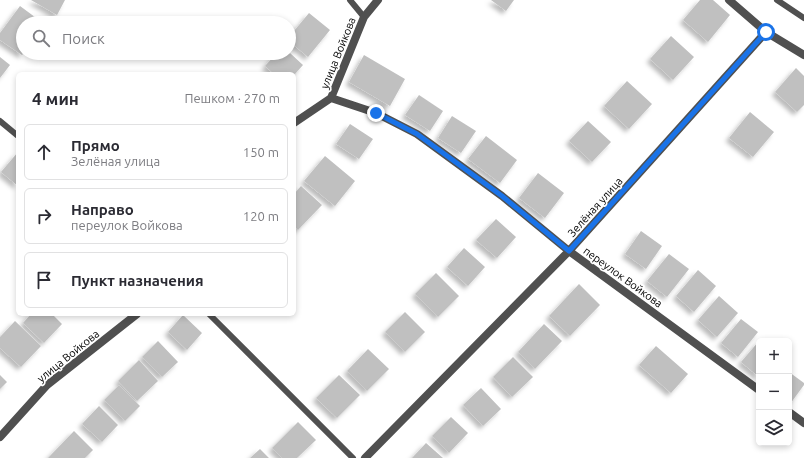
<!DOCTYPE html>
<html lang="ru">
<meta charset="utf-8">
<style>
:root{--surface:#fff;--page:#f2f2f3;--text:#2b2b33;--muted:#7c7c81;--line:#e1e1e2}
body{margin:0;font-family:Ubuntu,sans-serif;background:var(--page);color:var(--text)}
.controls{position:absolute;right:12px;bottom:12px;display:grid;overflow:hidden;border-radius:6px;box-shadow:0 2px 6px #0003}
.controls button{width:36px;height:36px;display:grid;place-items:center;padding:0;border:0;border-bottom:1px solid var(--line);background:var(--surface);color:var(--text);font:20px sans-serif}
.stop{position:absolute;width:12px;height:12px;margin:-9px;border:3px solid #1a73e8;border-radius:50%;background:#fff}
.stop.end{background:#1a73e8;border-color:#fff;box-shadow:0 1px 4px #0008}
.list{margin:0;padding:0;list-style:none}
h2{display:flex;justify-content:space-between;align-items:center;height:52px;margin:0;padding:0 16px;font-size:17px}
h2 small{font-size:13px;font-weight:400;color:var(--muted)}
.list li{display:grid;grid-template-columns:26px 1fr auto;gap:12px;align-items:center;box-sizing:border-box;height:56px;margin:0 8px 8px;padding:0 8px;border:1px solid var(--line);border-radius:6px}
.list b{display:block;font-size:15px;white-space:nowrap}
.list p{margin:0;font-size:13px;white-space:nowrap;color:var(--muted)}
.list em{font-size:13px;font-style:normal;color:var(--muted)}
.icon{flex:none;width:22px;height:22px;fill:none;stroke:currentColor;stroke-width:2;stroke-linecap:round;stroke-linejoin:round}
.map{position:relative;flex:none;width:804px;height:458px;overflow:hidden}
.search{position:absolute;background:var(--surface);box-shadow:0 2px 6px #0003;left:16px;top:16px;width:280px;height:44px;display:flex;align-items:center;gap:10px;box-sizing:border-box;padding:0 14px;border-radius:22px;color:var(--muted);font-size:15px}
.panel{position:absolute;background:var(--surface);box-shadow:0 2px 6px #0003;left:16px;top:72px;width:280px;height:244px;border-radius:6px}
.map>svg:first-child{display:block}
.building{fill:#c0c0c0;filter:url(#shadow)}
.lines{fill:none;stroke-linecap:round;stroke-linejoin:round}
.service{stroke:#505050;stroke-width:6}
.minor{stroke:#505050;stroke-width:8}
.route{stroke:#1a73e8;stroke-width:5}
.labels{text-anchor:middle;stroke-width:3.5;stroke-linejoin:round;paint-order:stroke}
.street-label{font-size:11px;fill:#000;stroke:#fff}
</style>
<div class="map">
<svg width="804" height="458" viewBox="0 0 804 458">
<defs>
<filter id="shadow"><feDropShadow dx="-3.5" dy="3.5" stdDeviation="2" flood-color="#0004"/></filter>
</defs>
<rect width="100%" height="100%" fill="#fff"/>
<path class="building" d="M31,0H65L57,15Z
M491,0H514L506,11Z
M700,0H713L730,15L708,42L683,20Z
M20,6L43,23H23V54L22,55L0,40V33Z
M309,13L330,30L308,57L289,41V37Z
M671,36L694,57L673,80L650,59Z
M277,53H290L303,65L295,74H274L265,66Z
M364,55L405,79L390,106L349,82Z
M0,57L10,65L0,78Z
M796,68L804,76V105L797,112L775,92Z
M627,81L652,104L629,129L604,106Z
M419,95L443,111L430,131L405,115Z
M750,112L774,132L753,157L729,138Z
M452,116L476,131L461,153L438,138Z
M588,121L611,142L592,162L569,141Z
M350,124L373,139L359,159L336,144Z
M486,136L517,160L500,183L468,159Z
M18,152V186L1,172Z
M325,156L355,181L335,206L304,181Z
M538,173L564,193L545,218L519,198Z
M301,186L322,205L298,230L294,226V194Z
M496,219L516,237L497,258L476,240Z
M641,231L662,246L646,269L625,254Z
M464,248L485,267L468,286L447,267Z
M669,254L689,269L667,297L647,281Z
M698,270L716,286L694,312L676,296Z
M436,273L459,296L438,317L415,294Z
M579,284L600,305L570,336L549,316Z
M719,296L738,313L717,337L698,320Z
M405,312L425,332L405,352L385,332Z
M31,314H52L62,324L44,343L23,323Z
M183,315L202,333L187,350L168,332Z
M741,319L758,332L738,357L721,343Z
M15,321L41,346L21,367L0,348V337Z
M544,324L562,341L535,369L518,352Z
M158,341L178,362L162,377L142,357Z
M759,341V377L741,362Z
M656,346L688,374L671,393L639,365Z
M368,349L389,369L367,391L347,371Z
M513,357L533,377L512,397L493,377Z
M139,360L158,381L137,401L118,381Z
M789,372L804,383V385L790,404Z
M0,375L7,382L0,389Z
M339,375L360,395L337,418L316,398Z
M119,385L140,406L125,421L104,400Z
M481,388L501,409L483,426L463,405Z
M99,406L118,425L102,442L82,424Z
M451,417L468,433L449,453L432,436Z
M298,422L316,440L297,458H282L272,448Z
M74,431L93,450L85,458H48Z
M426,443L443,458H412Z
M260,449L269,458H250Z"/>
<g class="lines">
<path class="service" d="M350,0L364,17
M777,0L804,18
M0,121L18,136
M209,314L353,458"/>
<path class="minor" d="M729,0L766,32L804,55
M331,98L376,113L417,134L502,196L569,251L759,390
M294,123L331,98L364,17L378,0
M789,412L804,423
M0,437L47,385L137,314
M365,458L569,251L766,32"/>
</g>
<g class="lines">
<path class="route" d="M376,113L417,134L502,196L569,251L766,32"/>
</g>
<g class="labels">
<g class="street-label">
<text transform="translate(338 53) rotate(-68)" y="4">улица Войкова</text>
<text transform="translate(595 207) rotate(-48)" y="4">Зелёная улица</text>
<text transform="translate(623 277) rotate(36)" y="4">переулок Войкова</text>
<text transform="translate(68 356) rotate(-39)" y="4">улица Войкова</text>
</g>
</g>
</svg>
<div class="controls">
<button>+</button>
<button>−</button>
<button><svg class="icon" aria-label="layers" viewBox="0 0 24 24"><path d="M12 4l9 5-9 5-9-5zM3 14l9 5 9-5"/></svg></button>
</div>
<div class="stop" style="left:766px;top:32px"></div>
<div class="stop end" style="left:376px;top:113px"></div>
<div class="search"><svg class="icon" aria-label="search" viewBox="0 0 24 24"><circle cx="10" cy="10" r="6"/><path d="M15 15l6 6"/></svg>Поиск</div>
<section class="panel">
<h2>4 мин<small>Пешком · 270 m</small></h2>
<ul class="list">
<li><svg class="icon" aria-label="ahead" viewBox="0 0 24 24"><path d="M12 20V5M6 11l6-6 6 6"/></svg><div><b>Прямо</b><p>Зелёная улица</p></div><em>150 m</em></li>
<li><svg class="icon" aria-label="right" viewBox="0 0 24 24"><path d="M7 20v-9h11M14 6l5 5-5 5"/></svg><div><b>Направо</b><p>переулок Войкова</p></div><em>120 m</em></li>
<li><svg class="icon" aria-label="arrive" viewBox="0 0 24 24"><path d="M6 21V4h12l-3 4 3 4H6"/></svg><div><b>Пункт назначения</b></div></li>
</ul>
</section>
</div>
